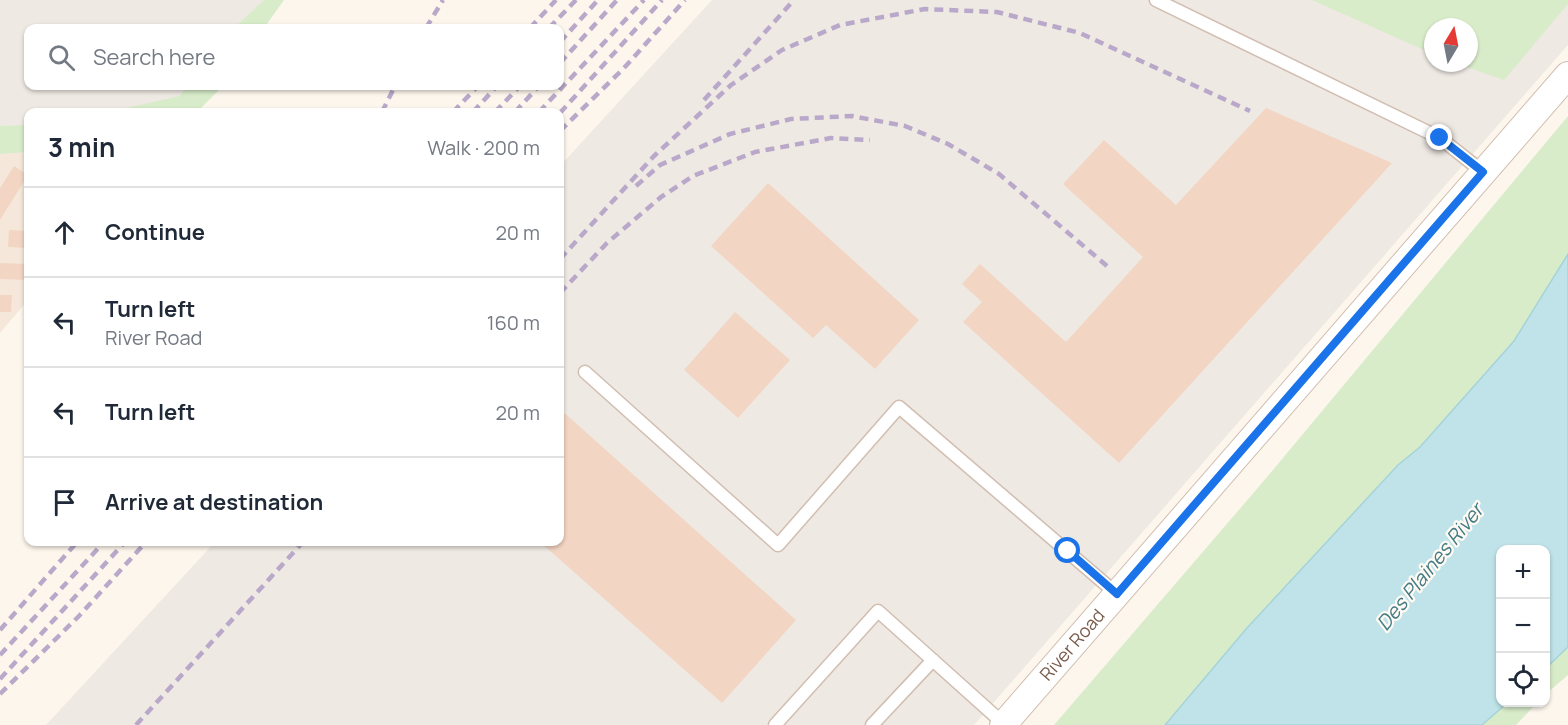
<!DOCTYPE html>
<meta charset="utf-8">
<style>
:root{--surface:#fff;--page:#f6f6f7;--text:#1f2937;--muted:#747a83;--line:#e0e1e3}
body{margin:0;font-family:Manrope,sans-serif;background:var(--page);color:var(--text)}
.controls{position:absolute;right:18px;bottom:18px;display:grid;overflow:hidden;border-radius:12px;box-shadow:0 2px 4px #0004}
.controls button{width:54px;height:54px;display:grid;place-items:center;padding:0;border:0;border-bottom:2px solid var(--line);background:var(--surface);color:var(--text);font:30px sans-serif}
.compass{position:absolute;left:1424px;top:18px;width:54px;height:54px;border-radius:50%;background:var(--surface);box-shadow:0 2px 4px #0004;rotate:10deg}
.stop{position:absolute;width:18px;height:18px;margin:-14px;border:4px solid #1a73e8;border-radius:50%;background:#fff}
.stop.end{background:#1a73e8;border-color:#fff;box-shadow:0 2px 6px #0008}
.list{margin:0;padding:0;list-style:none}
h2{display:flex;justify-content:space-between;align-items:center;height:78px;margin:0;padding:0 24px;font-size:26px}
h2 small{font-size:20px;font-weight:400;color:var(--muted)}
.list li{display:grid;grid-template-columns:39px 1fr auto;gap:18px;align-items:center;box-sizing:border-box;height:90px;padding:0 24px;border-top:2px solid var(--line)}
.list b{display:block;font-size:22px;white-space:nowrap}
.list p{margin:0;font-size:20px;white-space:nowrap;color:var(--muted)}
.list em{font-size:20px;font-style:normal;color:var(--muted)}
.icon{flex:none;width:33px;height:33px;fill:none;stroke:currentColor;stroke-width:2;stroke-linecap:round;stroke-linejoin:round}
.map{position:relative;flex:none;width:1568px;height:725px;overflow:hidden}
.search{position:absolute;background:var(--surface);box-shadow:0 2px 4px #0004;left:24px;top:24px;width:540px;height:66px;display:flex;align-items:center;gap:15px;box-sizing:border-box;padding:0 21px;border-radius:12px;color:var(--muted);font-size:22px}
.panel{position:absolute;background:var(--surface);box-shadow:0 2px 4px #0004;left:24px;top:108px;width:540px;height:438px;border-radius:12px}
.map>svg:first-child{display:block}
.residential{fill:#f5e8da}
.industrial{fill:#efe9e4;fill-rule:evenodd}
.green{fill:#d8ecc9}
.water{fill:#bfe3e8;stroke:#a5d3da;stroke-width:1.5}
.building{fill:#f3d5c3}
.lines{fill:none;stroke-linecap:round;stroke-linejoin:round}
.lane-casing{stroke:#d1beb0;stroke-width:15}
.street-casing{stroke:#d1beb0;stroke-width:28}
.lane{stroke:#fff;stroke-width:12}
.street{stroke:#fff;stroke-width:26}
.rail{stroke:#b9a8c9;stroke-width:4.5;stroke-dasharray:9 6;stroke-linecap:butt}
.route{stroke:#1a73e8;stroke-width:8}
.labels{text-anchor:middle;stroke-width:4.5;stroke-linejoin:round;paint-order:stroke}
.street-label{font-size:18px;fill:#7a5c4d;stroke:#fffaf3}
.water-label{font-size:20px;font-style:italic;fill:#437c86;stroke:#fffaf3}
</style>
<div class="map">
<svg width="1568" height="725" viewBox="0 0 1568 725">
<rect width="100%" height="100%" fill="#fdf6ec"/>
<path class="residential" d="M28,152V300L0,333V154Z"/>
<path class="industrial" d="M0,0H268L247,28H28V86H206L187,112H28V152L0,154Z
M712,0H1568V45L974,725H46L215,542H560V166ZM1433,27H1469V63H1433Z"/>
<path class="green" d="M264,0H284L264,28H234Z
M1312,0H1568V4L1504,80L1455,63H1469V27H1433V54Z
M187,86H223L197,112H117L126,108L180,96Z
M1568,116V254L1514,341L1420,447L1398,465L1247,628L1165,725H1054L1262,483Z
M28,125V152L0,154V126Z
M1568,647V675L1546,694V668Z
M1507,703H1537L1516,725H1482Z"/>
<path class="water" d="M1568,254V647L1546,668V550H1500V702L1507,703L1482,725H1165L1247,628L1398,465L1420,447L1514,341Z"/>
<path class="building" d="M1266,108L1392,163L1119,463L963,322L982,302L962,284L980,264L1066,342L1143,257L1063,184L1104,140L1176,205Z
M14,166L28,175L0,220V188Z
M768,183L919,320L875,369L826,325L813,338L711,246Z
M9,230L28,231V248L8,247Z
M0,263L28,264V280L0,279Z
M0,295H12L11,312H0Z
M735,312L790,360L738,418L684,370Z
M560,409L796,620L722,703L540,542H560Z"/>
<g class="lines">
<g class="lane-casing">
<path id="lane" d="M1156,0L1440,138L1483,172
M585,372L778,545L899,407L1117,594
M775,725L878,611L1004,724
M872,725L933,660"/>
</g>
<g class="street-casing">
<g id="street">
<path id="s1" d="M1003,725L1568,75"/>
</g>
</g>
<use href="#lane" class="lane"/>
<use href="#street" class="street"/>
<path class="rail" d="M426,28L443,0
M530,28L556,0
M549,28L576,0
M560,42L598,0
M560,63L617,0
M704,100L794,0
M382,112L395,86
M453,112L478,86
M473,112L497,86
M495,112L520,86
M515,112L539,86
M539,112L644,0
M560,113L662,0
M560,131L624,68L685,0
M636,186L660,165L730,134L791,119L852,116L905,126L948,144L999,174L1107,266
M560,259L654,156L731,85L782,50L840,25L925,9L997,12L1080,33L1250,111
M560,293L607,243L661,197L693,176L755,152L831,138L870,140
M0,630L77,542
M0,655L104,542
M0,679L125,542
M0,694L79,616L146,542
M136,725L303,542"/>
</g>
<g class="lines">
<path class="route" d="M1068,551L1117,594L1483,172L1440,138"/>
</g>
<g class="labels">
<g class="street-label">
<text dy="6" stroke="none"><textPath href="#s1" startOffset="106">River Road</textPath></text>
</g>
<g class="water-label">
<text transform="translate(1430 567) rotate(-51)" y="7">Des Plaines River</text>
</g>
</g>
</svg>
<div class="controls">
<button>+</button>
<button>−</button>
<button><svg class="icon" aria-label="locate" viewBox="0 0 24 24"><circle cx="12" cy="12" r="6"/><path d="M12 2v4M12 18v4M2 12h4M18 12h4"/></svg></button>
</div>
<svg class="compass" viewBox="-18 -18 36 36"><path d="M0-13l5 13h-10z" fill="#e53935"/><path d="M0 13l5-13h-10z" fill="#747a83"/></svg>
<div class="stop" style="left:1068px;top:551px"></div>
<div class="stop end" style="left:1440px;top:138px"></div>
<div class="search"><svg class="icon" aria-label="search" viewBox="0 0 24 24"><circle cx="10" cy="10" r="6"/><path d="M15 15l6 6"/></svg>Search here</div>
<section class="panel">
<h2>3 min<small>Walk · 200 m</small></h2>
<ul class="list">
<li><svg class="icon" aria-label="ahead" viewBox="0 0 24 24"><path d="M12 20V5M6 11l6-6 6 6"/></svg><div><b>Continue</b></div><em>20 m</em></li>
<li><svg class="icon" aria-label="left" viewBox="0 0 24 24"><path d="M17 20v-9H6M10 6l-5 5 5 5"/></svg><div><b>Turn left</b><p>River Road</p></div><em>160 m</em></li>
<li><svg class="icon" aria-label="left" viewBox="0 0 24 24"><path d="M17 20v-9H6M10 6l-5 5 5 5"/></svg><div><b>Turn left</b></div><em>20 m</em></li>
<li><svg class="icon" aria-label="arrive" viewBox="0 0 24 24"><path d="M6 21V4h12l-3 4 3 4H6"/></svg><div><b>Arrive at destination</b></div></li>
</ul>
</section>
</div>
